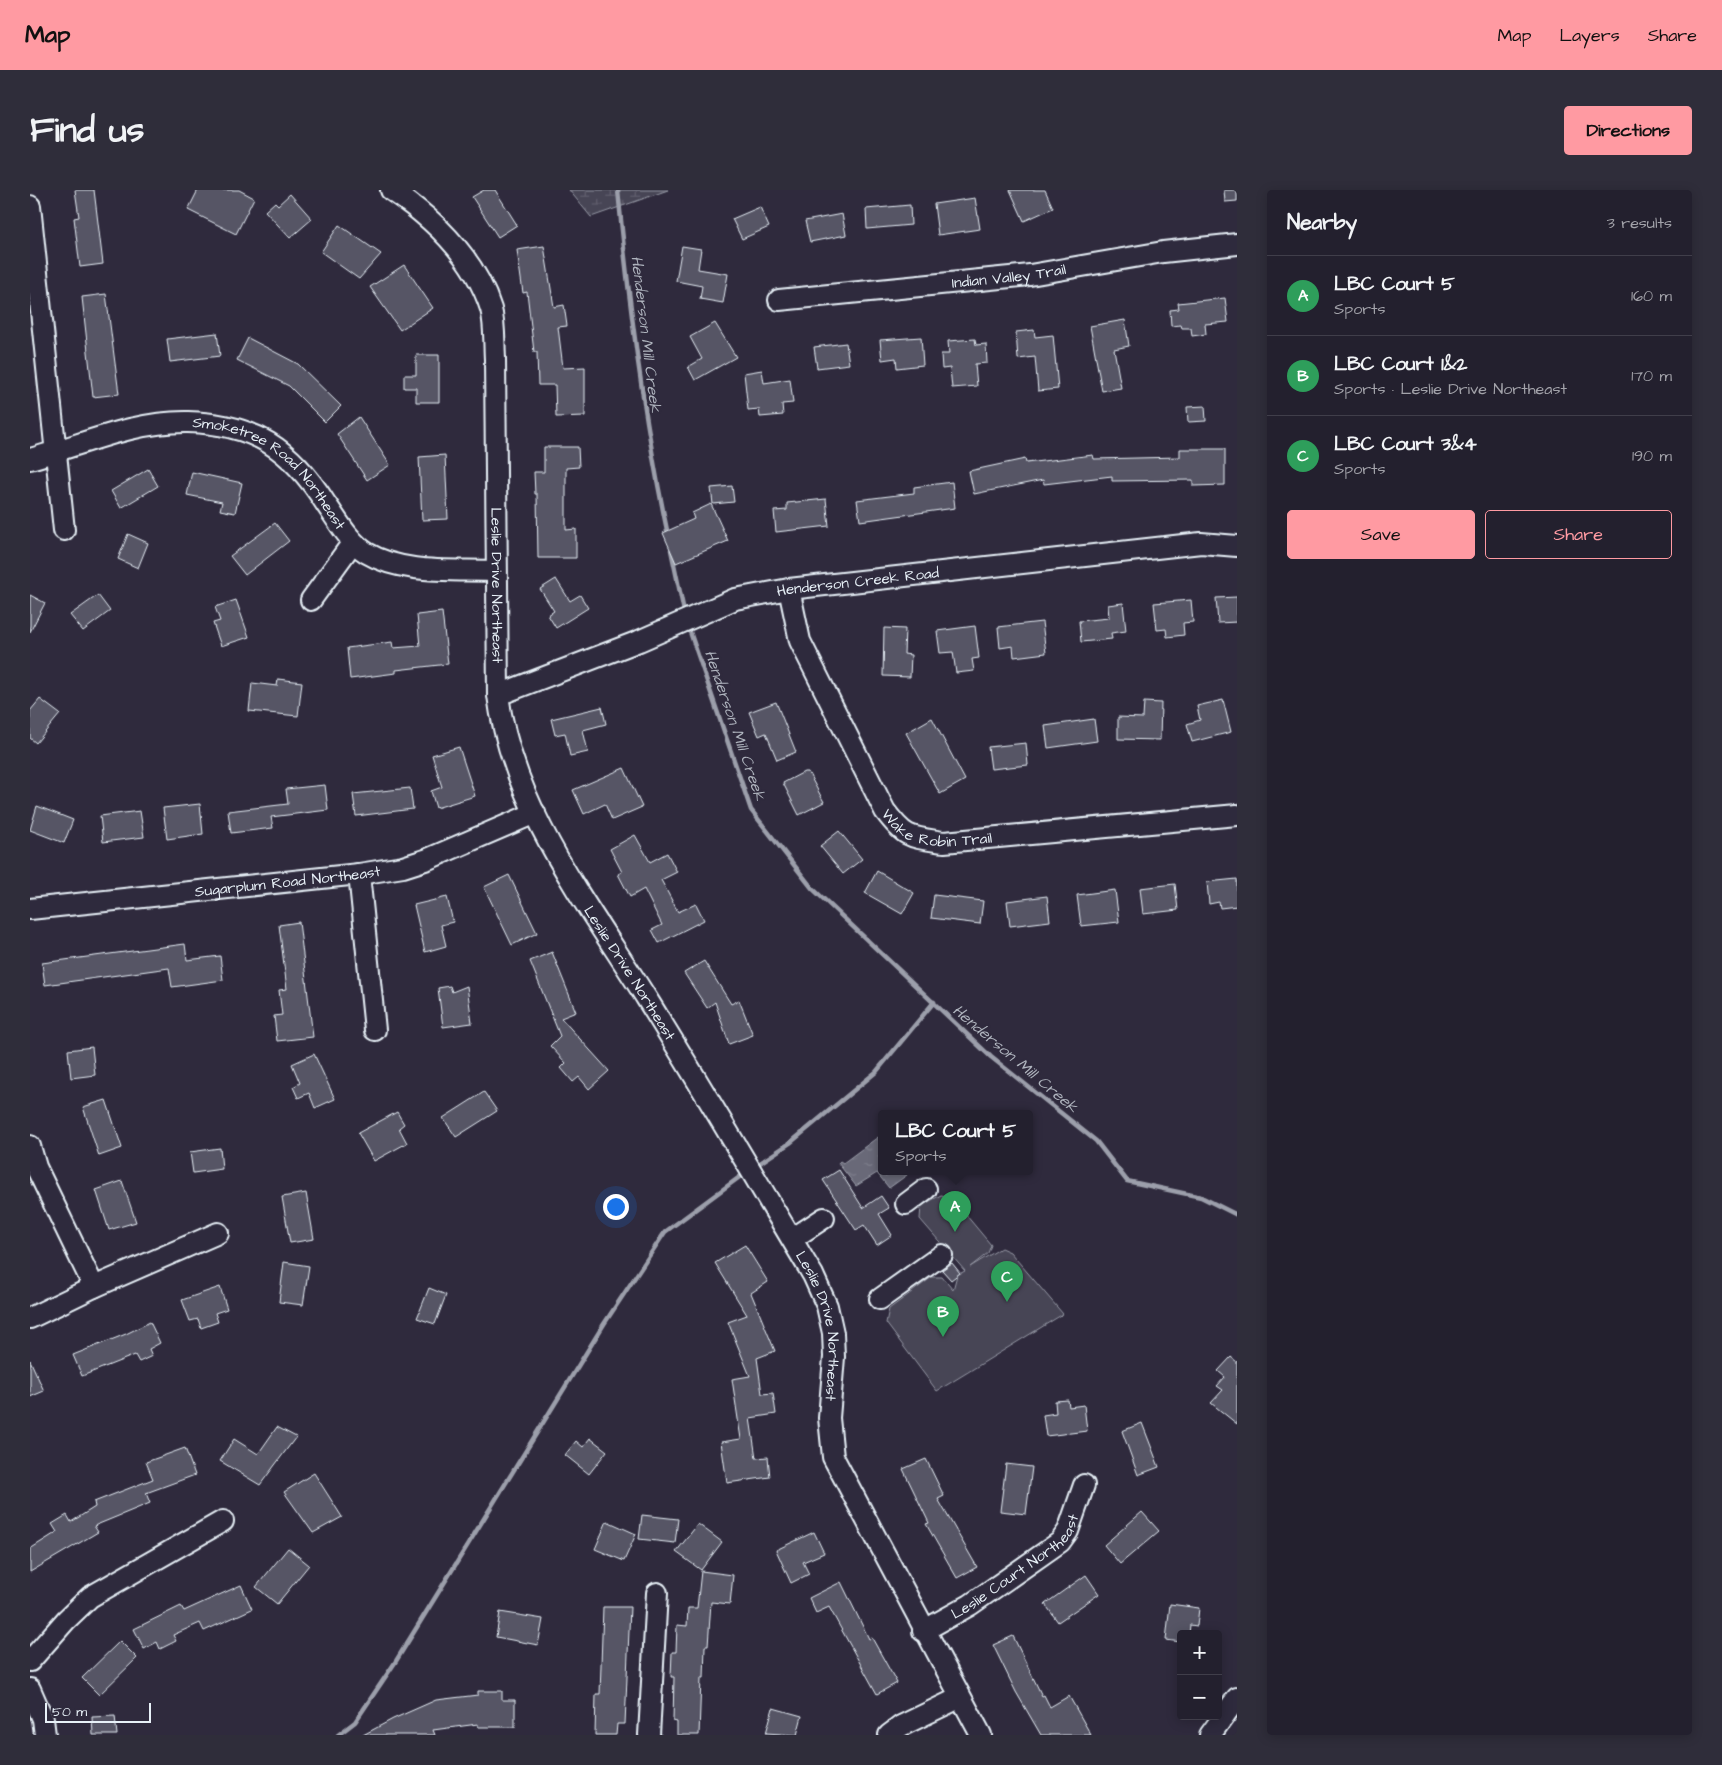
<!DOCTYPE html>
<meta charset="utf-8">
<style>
:root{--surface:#23202e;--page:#2f2d3a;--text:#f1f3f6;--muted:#a3a3aa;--line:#403e4a;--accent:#ff9aa2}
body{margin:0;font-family:"Architects Daughter",sans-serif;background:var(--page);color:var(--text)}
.controls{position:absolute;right:15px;bottom:15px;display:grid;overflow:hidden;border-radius:5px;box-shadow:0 2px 12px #0003}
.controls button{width:45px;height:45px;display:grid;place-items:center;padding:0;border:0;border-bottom:1px solid var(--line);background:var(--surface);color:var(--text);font:25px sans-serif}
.scale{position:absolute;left:15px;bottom:12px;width:106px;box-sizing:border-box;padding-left:5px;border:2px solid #e8f1f8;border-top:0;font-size:14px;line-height:18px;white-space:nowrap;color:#e8f1f8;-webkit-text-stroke:4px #2f2a3d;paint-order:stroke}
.you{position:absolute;left:585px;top:1016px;width:18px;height:18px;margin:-12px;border:4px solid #fff;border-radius:50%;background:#1a73e8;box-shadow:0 0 0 8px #1a73e833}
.badge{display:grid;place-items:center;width:32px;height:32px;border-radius:50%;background:var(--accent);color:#fff;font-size:16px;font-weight:700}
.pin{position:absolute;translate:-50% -41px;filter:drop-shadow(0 1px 2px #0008)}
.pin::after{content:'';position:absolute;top:26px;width:18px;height:15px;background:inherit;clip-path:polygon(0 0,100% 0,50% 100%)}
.popup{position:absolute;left:848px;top:920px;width:155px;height:65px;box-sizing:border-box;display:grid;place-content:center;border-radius:5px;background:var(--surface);filter:drop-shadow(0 1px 4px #0005);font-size:16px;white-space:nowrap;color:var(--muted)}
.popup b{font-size:19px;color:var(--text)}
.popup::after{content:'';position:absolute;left:50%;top:100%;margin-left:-10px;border:10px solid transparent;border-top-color:var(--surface)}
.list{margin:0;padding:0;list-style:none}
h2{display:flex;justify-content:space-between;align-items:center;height:65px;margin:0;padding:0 20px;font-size:21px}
h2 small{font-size:16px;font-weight:400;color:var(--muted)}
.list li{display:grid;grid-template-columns:32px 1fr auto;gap:15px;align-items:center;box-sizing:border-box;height:80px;padding:0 20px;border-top:1px solid var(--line)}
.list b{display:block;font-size:19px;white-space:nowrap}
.list p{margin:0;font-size:16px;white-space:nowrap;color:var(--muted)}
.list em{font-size:16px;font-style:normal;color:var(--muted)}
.actions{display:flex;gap:10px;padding:15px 20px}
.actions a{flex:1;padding:11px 0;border:1px solid var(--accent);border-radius:5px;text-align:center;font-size:18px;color:var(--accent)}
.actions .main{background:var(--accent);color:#111}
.map{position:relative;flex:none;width:1207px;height:1545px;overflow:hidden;border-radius:5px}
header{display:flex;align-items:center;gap:30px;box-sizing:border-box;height:70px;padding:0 25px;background:var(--accent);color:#111}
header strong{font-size:24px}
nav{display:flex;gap:28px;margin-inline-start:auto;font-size:18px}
.intro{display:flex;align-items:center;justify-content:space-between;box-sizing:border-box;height:120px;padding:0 30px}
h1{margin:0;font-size:35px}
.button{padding:12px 22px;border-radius:5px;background:var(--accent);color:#111;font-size:18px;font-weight:700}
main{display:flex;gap:30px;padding:0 30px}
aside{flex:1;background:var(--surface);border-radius:5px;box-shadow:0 2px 12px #0003}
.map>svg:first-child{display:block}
.wetland{fill:url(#wetland-marsh);stroke:#979aa6}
.pitch{fill:#464455;stroke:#979aa6}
.water{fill:url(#water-ripples);stroke:#9c9fab}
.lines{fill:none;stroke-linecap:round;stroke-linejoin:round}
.stream{stroke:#9c9fab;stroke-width:4.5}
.building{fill:#575565;stroke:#e8f1f8}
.minor-casing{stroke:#e8f1f8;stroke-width:24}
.minor{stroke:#2f2a3d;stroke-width:20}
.labels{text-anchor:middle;stroke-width:4.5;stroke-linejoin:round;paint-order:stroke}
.street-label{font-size:15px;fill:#e8f1f8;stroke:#2f2a3d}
.water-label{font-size:16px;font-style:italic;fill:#afb4be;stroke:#2f2a3d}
</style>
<header>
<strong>Map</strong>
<nav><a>Map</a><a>Layers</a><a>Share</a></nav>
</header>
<div class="intro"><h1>Find us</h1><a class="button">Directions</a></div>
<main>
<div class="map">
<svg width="1207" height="1545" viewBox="0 0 1207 1545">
<defs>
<pattern id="wetland-marsh" width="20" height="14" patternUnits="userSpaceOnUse" patternTransform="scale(1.25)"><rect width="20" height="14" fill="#464455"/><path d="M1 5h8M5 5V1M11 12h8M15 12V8" fill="none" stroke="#615f6e"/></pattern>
<pattern id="water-ripples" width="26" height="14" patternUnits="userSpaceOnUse" patternTransform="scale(1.25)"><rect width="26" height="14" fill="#696978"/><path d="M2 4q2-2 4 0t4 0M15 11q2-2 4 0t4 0" fill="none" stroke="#7e7f8c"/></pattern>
</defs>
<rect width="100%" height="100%" fill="#2f2a3d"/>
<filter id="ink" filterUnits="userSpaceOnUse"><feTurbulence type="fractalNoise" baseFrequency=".02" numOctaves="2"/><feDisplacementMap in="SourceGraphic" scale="10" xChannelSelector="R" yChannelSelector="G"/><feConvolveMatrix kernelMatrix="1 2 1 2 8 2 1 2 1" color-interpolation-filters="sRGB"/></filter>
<g filter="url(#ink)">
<path class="wetland" d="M539,0H638L561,27Z"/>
<path class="pitch" d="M911,1005L921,1007L961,1055L958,1063L940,1077L971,1058L980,1062L1033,1124L907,1201L856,1133L859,1119L902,1087H912L923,1100L927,1085L935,1081L890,1029L891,1016Z"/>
<path class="water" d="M848,947L851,951V981H874L877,985L859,998L847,983L826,996L808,973L810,971L813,973Z"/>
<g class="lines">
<path class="stream" d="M588,0C599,116 614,231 638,345
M641,360L655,426
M658,436L721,620L782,698L961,867L1066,951L1097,991L1171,1007L1207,1025
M724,977L760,953L846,882L904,812
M308,1545L325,1532L366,1471L574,1134L635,1042L715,983"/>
</g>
<path class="building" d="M45,0H64L73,74L50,77L44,28L49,27Z
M168,0H209L224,8L206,44L158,20Z
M454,0H465L487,35L468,47L442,7Z
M980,0H1015L1023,18L994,31Z
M1194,0H1207V11L1195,12Z
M260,4L282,29L260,48L235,21L245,12L248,15Z
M945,8L950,39L908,45L904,14Z
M880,15L881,35L837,39L836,19Z
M730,17L739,37L712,49L702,29Z
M812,24L816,45L780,52L775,31Z
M309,35L351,64L329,89L291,62Z
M514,56L524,117L534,115L537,136L528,137L533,178L555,177V226L526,227L525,195H508L507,162H504L497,102L493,103L487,60Z
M652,56L671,59L668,79L698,84L693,113L670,109L672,96L646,91Z
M374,75L403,118L370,140L340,97Z
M76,104L89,204L63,207L52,107Z
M1195,108L1198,132L1175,134L1176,144L1162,146L1161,138H1152L1151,135L1141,136L1140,120L1149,119L1148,113Z
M1095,130L1099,156L1084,159L1091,198L1072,201L1060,136Z
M685,133L706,167L665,190L658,177L672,169L660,147Z
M1004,140L1005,147L1023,145L1028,199L1008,201L1005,167L988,169L986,142Z
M187,143L190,166L140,172L137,149Z
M891,147L893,175L867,178L866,168L852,170L850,150Z
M218,148L268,174L311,216L295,232L259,196L207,170Z
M945,149L946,155L956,154L957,173L945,174L947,196L922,198L920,178L912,179L911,164H919L918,151Z
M816,153L819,174L787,178L784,157Z
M386,165H409V212H386V198H374V185H386Z
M732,180L734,193L760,189L763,213L752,214L753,225L730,227L729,219L718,220L714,183Z
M1175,216L1176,231L1158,232L1157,217Z
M329,227L360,275L337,290L307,244Z
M514,257H548L549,277L536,278V340L546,339V368H508L507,304H505L504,282H514Z
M1150,259H1195V295L1163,296V290L1082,291V286L1014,294L1013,290L944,304L939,281L995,269L996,273L1063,265L1064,269L1150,267Z
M415,265L418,329L392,330L389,267Z
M118,279L128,296L91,318L81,301Z
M162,282L212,293L205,323L190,320L192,312L157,305Z
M922,292L925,318L830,331L827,310L884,303V297Z
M702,296L704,312L683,314L681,298Z
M796,309L799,336L746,342L744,321L757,320V313Z
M681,314L698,351L646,373L633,343L664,329L662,323Z
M245,333L259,351L215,385L200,366Z
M98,344L118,353L108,378L88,369Z
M526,389L540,411L550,405L558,418L526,438L518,425L524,421L510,399Z
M0,405L15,413L0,442Z
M68,405L80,421L53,441L40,425Z
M1207,407V432L1188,433L1186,408Z
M206,410L219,447L191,456L183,433L190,431L185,417Z
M1161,410L1163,432L1153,433L1154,445L1137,447L1136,439L1127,440L1124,413Z
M1093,413L1096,441L1081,443L1082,449L1051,452L1049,431L1079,428L1078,415Z
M412,422L418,474L366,480V483L320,489L317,458L362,452L363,458L390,456L387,425Z
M1012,432L1016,463L984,467L983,456L970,458L968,437Z
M945,436L949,468L942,469L944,481L926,483L923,462L910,463L907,441Z
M854,438L875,439L874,464L881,465L880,487L853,486Z
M248,489L272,492L268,526L219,521L222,493L247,496Z
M10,509L30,524L6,553L0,548V521Z
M1193,510L1201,542L1162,552L1157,534L1170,530L1167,516Z
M746,512L766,562L747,570L736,543L729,546L719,522Z
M1114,512L1131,513L1130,550L1088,549V527L1113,528Z
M572,517L576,534L553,540L558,562L540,566L535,543L525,545L521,529Z
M902,528L935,590L910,604L876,543Z
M1064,529L1067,551L1018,558L1015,536Z
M996,553L998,575L961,579L958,557Z
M429,557L445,606L406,618L401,601L412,597L402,565Z
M594,578L612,617L582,630L575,614L554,624L543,600Z
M774,582H778L794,612L769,625L753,593Z
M295,595L298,620L241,627L243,638L201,643L198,621L258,614L256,599Z
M380,598L383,619L326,626L323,604Z
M170,614L173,644L137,649L133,618Z
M7,616L43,630L34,653L0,640Z
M110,621L114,647L73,652L70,626Z
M809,641L832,669L813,684L790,656Z
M605,645L620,672L637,663L647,682L631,690L648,722L666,714L674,730L629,753L622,740L632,735L614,699L600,707L588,684L592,682L580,659Z
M847,681L884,703L872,724L835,703Z
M479,685L507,743L482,755L454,697Z
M1207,689V716L1190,718L1189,712L1179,714L1177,692Z
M1145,694L1148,720L1113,724L1110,698Z
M1085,700L1089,732L1051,736L1047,705Z
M904,705L953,711L950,734L901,728Z
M1017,706L1020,731L980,736L977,711Z
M417,707L423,732L411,735L416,756L395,762L384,715Z
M269,732L283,847L247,851L244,826L252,825L249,800L257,799L249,735Z
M155,754L157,770L190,766L193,790L142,797L139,778L15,795L12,773Z
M522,762L546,822L531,828L579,881L559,899L549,887L543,892L531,878L536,873L520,856L530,846L500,771Z
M674,771L701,814L709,810L723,845L699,854L685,812L677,818L654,783Z
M420,796L422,802L437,796L442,833L413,837L408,798Z
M62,857L65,885L41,888L38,860Z
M284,864L305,909L285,918L279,903L268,908L263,897L270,893L262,874Z
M454,902L467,921L426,947L413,928Z
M76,910L92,958L69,966L53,917Z
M367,922L374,934L369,938L377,953L344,971L328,943Z
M190,958L192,979L163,983L160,962Z
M809,980L833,1018L851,1006L859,1018L849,1024L862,1045L847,1055L834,1035L826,1040L793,990Z
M92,991L106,1032L79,1040L66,1000Z
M276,1003L284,1049L260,1053L252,1007Z
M715,1055L738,1092L721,1103L745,1161L727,1168L732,1204L743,1203L746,1224L720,1228L726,1268L738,1267L740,1287L697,1293L691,1252L711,1249L702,1189L720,1186L698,1132L717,1125L685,1073Z
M254,1072L279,1076L273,1115L249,1112Z
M922,1073L930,1083L921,1090L912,1080Z
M190,1097L197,1119L185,1123L188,1132L171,1138L168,1129L160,1131L152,1110Z
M399,1098L416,1105L405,1134L387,1128Z
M120,1132L130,1153L119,1159L122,1166L109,1172L105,1165L52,1186L43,1165L96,1144Z
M1201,1167L1207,1172V1234L1181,1213L1193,1200L1187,1196L1195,1187L1188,1181Z
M0,1170L14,1201L0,1207Z
M1038,1210L1039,1217L1054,1215L1057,1241L1016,1246L1013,1225L1026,1223L1025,1211Z
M1112,1233L1129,1277L1108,1285L1092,1241Z
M247,1237L266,1247L230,1295L190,1271L204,1249L228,1264Z
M560,1248L577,1261L559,1284L535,1265L546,1251L553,1257Z
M155,1258L165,1285L116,1303L120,1313L64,1336L68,1342L0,1382V1359L27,1342L22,1334L37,1325L41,1332L65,1317L64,1312L123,1289L116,1272Z
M896,1269L914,1306L908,1309L947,1377L927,1388L896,1334L899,1333L873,1279Z
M976,1274L1002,1277L996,1324L970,1321Z
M284,1283L312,1327L283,1343L254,1302Z
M1112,1322L1129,1341L1090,1374L1074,1355Z
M612,1325L648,1329L645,1353L609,1349Z
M577,1331L606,1344L594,1371L565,1359Z
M668,1334L692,1352L671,1380L646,1362Z
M784,1342L794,1363L773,1372L779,1384L761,1393L746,1360Z
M258,1358L279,1375L247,1414L226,1397Z
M671,1381L703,1385L700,1414L681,1412L678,1456H675L674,1488H671L669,1545H647V1532L643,1531L644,1487H641L642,1462H646L647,1435L657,1436L658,1418H667Z
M1056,1385L1069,1404L1028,1432L1015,1414Z
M811,1392L839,1449L842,1448L867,1493L847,1504L799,1417L786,1423L779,1408Z
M211,1395L222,1419L174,1441L170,1433L143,1445L146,1451L130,1459L127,1452L114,1459L104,1439L151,1416L154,1421Z
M1140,1414L1169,1418L1167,1436L1160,1435L1159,1444H1151V1452L1136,1450Z
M573,1417H600L595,1534H587L586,1545H565L566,1504H570Z
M470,1422L513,1429L508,1455L466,1447Z
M983,1446L1012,1506L1014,1505L1020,1517L1039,1506L1061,1545H1011L986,1502L963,1455Z
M90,1451L107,1468L69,1505L52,1488Z
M448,1501H472V1510H485V1537H448V1534L403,1540L405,1545H333L363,1529L406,1510L448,1505Z
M743,1518L772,1526L767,1545L736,1543Z
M85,1526L87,1545H63L62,1527Z"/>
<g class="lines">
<g class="minor-casing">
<g id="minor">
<path id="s1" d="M361,0C404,29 445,68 461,119C465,134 464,153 465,169L468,505C482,618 558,715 617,809C674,900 728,993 783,1085L797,1116L803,1143L804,1167L799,1228L803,1267L951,1545"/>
<path d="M0,16L34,340"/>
<path id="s2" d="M749,110L1000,85L1133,62L1207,54"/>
<path id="s3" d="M0,269C52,255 103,231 158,232C224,234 261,258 296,314C308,331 319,352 337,363C374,385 425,379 466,381"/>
<path id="s4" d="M759,399L770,451L855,621C876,649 880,647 914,652L1207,625"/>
<path d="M281,410L323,352"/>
<path id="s5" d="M468,505L609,451L705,409L759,399L1171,353L1207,356"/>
<path d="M329,684L345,840"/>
<path id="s6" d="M0,719L329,684L373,677L398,669L505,623"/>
<path d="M0,956L6,977L64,1097"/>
<path d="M876,1014L896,999"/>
<path d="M762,1049L794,1028"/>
<path d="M850,1109L912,1065"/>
<path d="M0,1128L64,1097L188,1043"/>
<path id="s7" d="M893,1441L940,1415L1030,1352L1038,1341L1054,1295"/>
<path d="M0,1471L36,1430L60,1407L193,1331"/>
<path d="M0,1499L13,1529L15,1545"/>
<path d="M619,1545L627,1403"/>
<path d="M859,1545L871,1536L929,1508"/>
<path d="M1180,1545L1207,1508"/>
</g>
</g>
<use href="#minor" class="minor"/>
</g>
</g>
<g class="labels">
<g class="street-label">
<text dy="5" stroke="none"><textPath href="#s2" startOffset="231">Indian Valley Trail</textPath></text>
<text dy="5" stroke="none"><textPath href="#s3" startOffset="264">Smoketree Road Northeast</textPath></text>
<text dy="5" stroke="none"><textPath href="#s5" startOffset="380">Henderson Creek Road</textPath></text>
<text dy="5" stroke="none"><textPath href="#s1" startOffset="435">Leslie Drive Northeast</textPath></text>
<text dy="5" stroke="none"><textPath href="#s4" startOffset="302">Wake Robin Trail</textPath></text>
<text dy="5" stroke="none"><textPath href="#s6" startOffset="259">Sugarplum Road Northeast</textPath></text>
<text dy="5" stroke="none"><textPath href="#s1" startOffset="855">Leslie Drive Northeast</textPath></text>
<text dy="5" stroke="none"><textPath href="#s1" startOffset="1260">Leslie Drive Northeast</textPath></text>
<text dy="5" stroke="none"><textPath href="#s7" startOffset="114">Leslie Court Northeast</textPath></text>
</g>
<g class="water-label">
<text transform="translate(617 144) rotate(83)" y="6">Henderson Mill Creek</text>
<text transform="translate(706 535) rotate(71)" y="6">Henderson Mill Creek</text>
<text transform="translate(986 868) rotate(40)" y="6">Henderson Mill Creek</text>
</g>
</g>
</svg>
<div class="controls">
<button>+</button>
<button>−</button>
</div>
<div class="scale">50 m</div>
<div class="you"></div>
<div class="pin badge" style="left:925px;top:1042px;background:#2e9e5b">A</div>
<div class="popup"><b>LBC Court 5</b>Sports</div>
<div class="pin badge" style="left:913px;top:1147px;background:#2e9e5b">B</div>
<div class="pin badge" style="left:977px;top:1112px;background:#2e9e5b">C</div>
</div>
<aside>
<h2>Nearby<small>3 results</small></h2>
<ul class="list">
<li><span class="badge" style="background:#2e9e5b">A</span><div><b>LBC Court 5</b><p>Sports</p></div><em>160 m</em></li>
<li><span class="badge" style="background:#2e9e5b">B</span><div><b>LBC Court 1&amp;2</b><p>Sports · Leslie Drive Northeast</p></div><em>170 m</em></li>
<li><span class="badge" style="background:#2e9e5b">C</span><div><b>LBC Court 3&amp;4</b><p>Sports</p></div><em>190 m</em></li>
</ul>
<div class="actions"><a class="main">Save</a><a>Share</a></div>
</aside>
</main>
